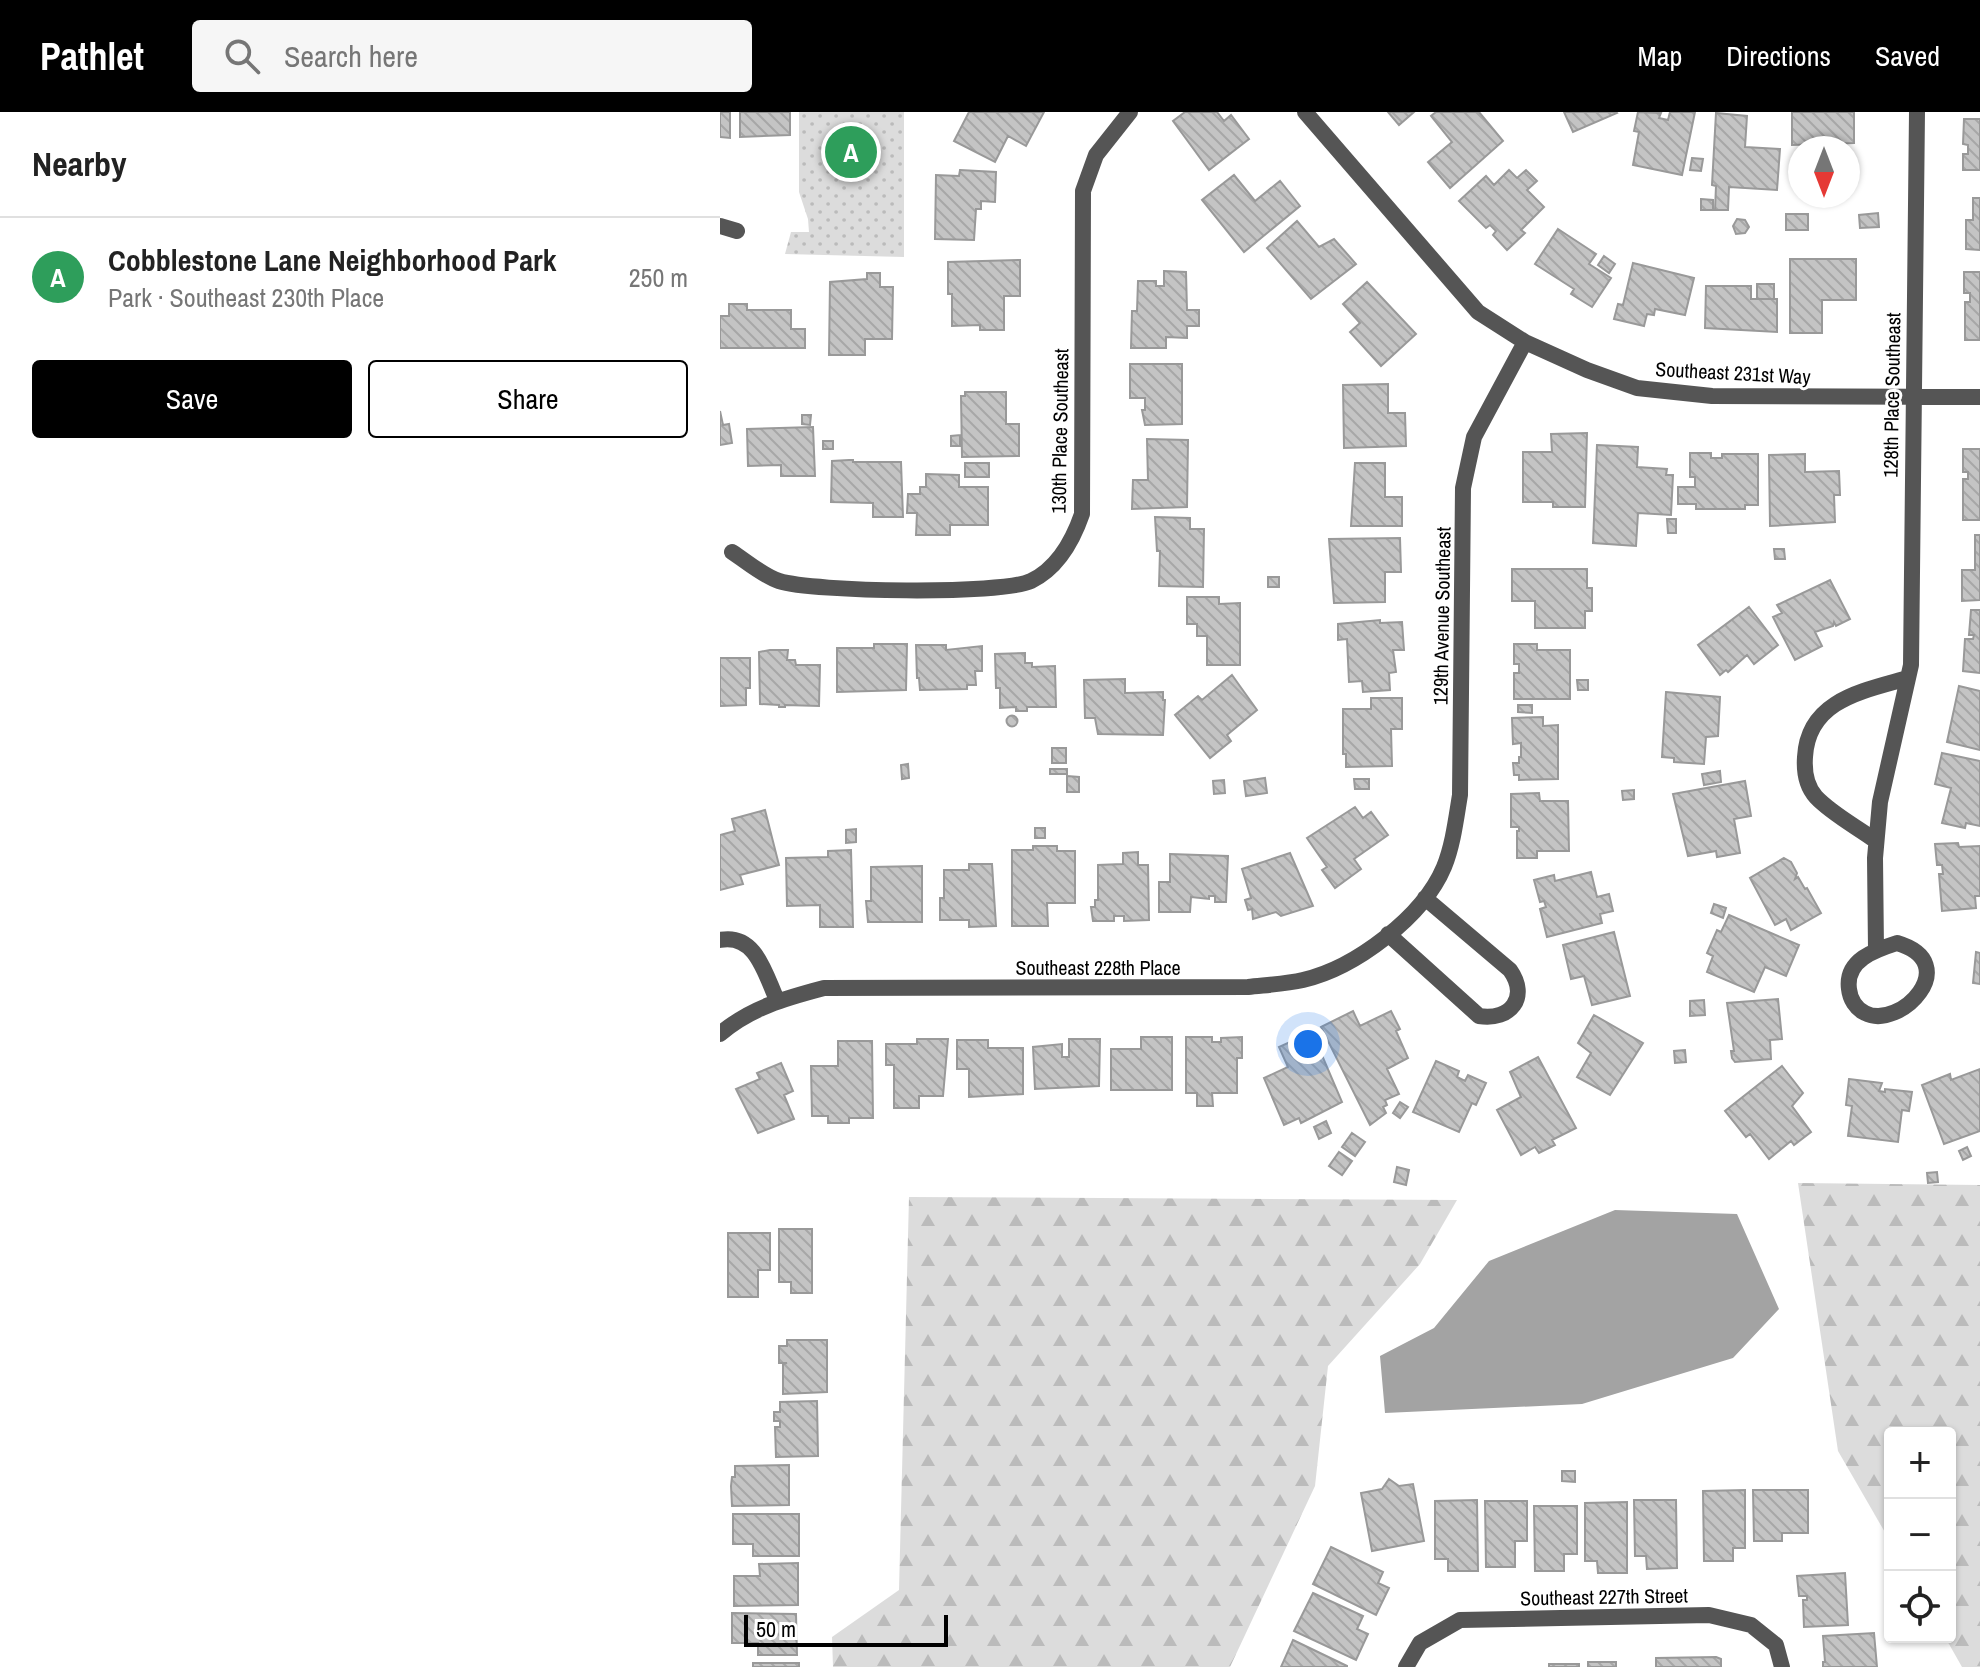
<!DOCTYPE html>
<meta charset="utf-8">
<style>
:root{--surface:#fff;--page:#f6f6f6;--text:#222;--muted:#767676;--line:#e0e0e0;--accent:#000}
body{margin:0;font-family:"Archivo Narrow",sans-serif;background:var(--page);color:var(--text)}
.controls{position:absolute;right:24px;bottom:24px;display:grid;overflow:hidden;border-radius:8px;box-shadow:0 2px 6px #0004}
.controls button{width:72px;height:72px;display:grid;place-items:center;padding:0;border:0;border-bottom:2px solid var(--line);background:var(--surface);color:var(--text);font:40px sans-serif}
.compass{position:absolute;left:1068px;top:24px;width:72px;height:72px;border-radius:50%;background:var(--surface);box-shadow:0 2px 6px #0004;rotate:180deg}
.scale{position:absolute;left:24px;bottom:20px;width:204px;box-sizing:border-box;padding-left:8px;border:4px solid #000;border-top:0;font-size:22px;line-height:28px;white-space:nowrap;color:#000;-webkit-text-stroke:6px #fff;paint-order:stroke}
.you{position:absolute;left:588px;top:932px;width:28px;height:28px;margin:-20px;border:6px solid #fff;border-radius:50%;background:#1a73e8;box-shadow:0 0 0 12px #1a73e833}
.badge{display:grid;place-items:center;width:52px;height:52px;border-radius:50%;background:var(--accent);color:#fff;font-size:26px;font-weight:700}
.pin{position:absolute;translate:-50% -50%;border:4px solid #fff;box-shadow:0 2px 8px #0006}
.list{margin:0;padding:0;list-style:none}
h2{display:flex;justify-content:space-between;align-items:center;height:104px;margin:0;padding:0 32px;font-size:34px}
h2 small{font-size:26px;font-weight:400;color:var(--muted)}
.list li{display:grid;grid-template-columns:52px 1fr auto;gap:24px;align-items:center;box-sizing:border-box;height:120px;padding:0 32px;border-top:2px solid var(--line)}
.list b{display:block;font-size:30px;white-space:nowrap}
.list p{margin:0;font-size:26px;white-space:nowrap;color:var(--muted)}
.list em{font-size:26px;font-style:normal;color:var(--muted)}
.actions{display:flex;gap:16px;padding:24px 32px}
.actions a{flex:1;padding:18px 0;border:2px solid var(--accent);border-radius:8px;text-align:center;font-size:28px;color:var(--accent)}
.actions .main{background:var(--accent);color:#fff}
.icon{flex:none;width:44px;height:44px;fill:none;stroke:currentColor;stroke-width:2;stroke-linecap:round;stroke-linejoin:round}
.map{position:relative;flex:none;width:1260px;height:1555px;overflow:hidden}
header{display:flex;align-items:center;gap:48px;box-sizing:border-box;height:112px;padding:0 40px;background:var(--accent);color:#fff}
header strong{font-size:38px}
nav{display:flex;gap:44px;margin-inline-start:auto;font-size:28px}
.search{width:560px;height:72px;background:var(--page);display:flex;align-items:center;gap:20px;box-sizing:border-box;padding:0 28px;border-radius:8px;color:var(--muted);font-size:30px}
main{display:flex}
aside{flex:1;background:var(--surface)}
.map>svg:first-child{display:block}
.forest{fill:url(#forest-firs)}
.park{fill:url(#park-dots)}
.water{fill:#a3a3a3}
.building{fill:url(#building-back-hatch);stroke:#999;stroke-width:2}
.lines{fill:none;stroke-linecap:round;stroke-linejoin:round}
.street{stroke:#555;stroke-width:16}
.labels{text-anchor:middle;stroke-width:6;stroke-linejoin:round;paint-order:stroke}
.street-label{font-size:20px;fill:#000;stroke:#fff}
</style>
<header>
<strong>Pathlet</strong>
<div class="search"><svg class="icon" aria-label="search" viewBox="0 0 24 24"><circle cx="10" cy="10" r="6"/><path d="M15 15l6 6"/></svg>Search here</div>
<nav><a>Map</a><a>Directions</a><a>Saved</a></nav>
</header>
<main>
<aside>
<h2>Nearby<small></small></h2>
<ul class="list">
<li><span class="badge" style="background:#2e9e5b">A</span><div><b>Cobblestone Lane Neighborhood Park</b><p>Park · Southeast 230th Place</p></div><em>250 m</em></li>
</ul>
<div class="actions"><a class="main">Save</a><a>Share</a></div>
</aside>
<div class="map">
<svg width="1260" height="1555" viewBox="0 0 1260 1555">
<defs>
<pattern id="forest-firs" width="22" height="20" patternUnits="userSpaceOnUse" patternTransform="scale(2)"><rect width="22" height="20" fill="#dcdcdc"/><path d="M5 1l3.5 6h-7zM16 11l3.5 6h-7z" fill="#bbb"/></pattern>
<pattern id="park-dots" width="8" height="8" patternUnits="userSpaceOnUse" patternTransform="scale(2)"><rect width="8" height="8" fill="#dcdcdc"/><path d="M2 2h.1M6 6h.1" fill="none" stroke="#bbb" stroke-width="1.8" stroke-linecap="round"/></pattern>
<pattern id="building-back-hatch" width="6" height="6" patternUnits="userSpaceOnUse" patternTransform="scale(2)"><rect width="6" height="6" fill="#c4c4c4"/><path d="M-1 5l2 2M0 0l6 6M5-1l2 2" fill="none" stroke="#a7a7a7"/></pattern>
</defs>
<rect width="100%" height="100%" fill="#fff"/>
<path class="forest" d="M1078,1071L1260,1073V1555H1242L1225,1525H1230V1321H1170V1429L1118,1339Z
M189,1085L737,1088L700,1152L608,1254L595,1374L510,1555H113L112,1525L179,1478Z"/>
<path class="park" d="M79,0H184V145L65,142L71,120H89L88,107L79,80Z"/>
<path class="water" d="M895,1098L1017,1102L1059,1197L1013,1246L862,1292L665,1301L660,1244L714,1216L769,1149Z"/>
<path class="building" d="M0,0H10V26L0,25Z
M20,0H70V23L20,25Z
M249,0H324L306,34L288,24L275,50L234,29Z
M465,0H497L504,9L511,3L529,27L489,58L453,9Z
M668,0H694L679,13Z
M716,0H759L783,29L730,76L708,50L732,30L711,4Z
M844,0H896L897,1L853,20Z
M918,0L941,1L939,6L948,8L950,0H975L962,63L913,53L919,20L914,19Z
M1072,0H1134V31L1072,33Z
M996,1L1027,4L1025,35L1060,37L1057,78L1009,75L1008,98H995L996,74L992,73Z
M1244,7H1260V58H1243V42H1248V33L1243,32Z
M972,46L983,47L981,59L970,58Z
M240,58L276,60L275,90L261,89V97H256L254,128L215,127L216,63L239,64Z
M789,58L797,66L806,58L817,69L807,78L824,95L801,118L805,121L787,138L773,123L776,119L770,113L766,116L739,89L766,64L774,73Z
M514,63L535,89L560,69L580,94L524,140L482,88Z
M1253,86H1260V138L1246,137V108H1253Z
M981,87L993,88V98H981Z
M1158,101L1159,115L1140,116L1139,103Z
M1066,102H1088V118H1066Z
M1017,107L1025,108L1029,115L1025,121L1016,122L1013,114Z
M577,109L599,135L614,127L636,152L591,187L547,136Z
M838,117L876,142L869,152L891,166L872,195L851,182L854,177L815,152Z
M884,144L895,152L889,161L878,153Z
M1070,147H1136V188H1102V221H1070Z
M300,148V184H284V218H260V213L232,214V182H228V150Z
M913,151L974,166L965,203L935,197L934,203L927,202L924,214L894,207L898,192L903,193Z
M444,159L466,160L467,198H479V214H467V226L446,225V236H411L412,199H417L418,169H436V174H444Z
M1244,160H1260V228H1245V190H1250V181H1244Z
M147,161H160V175H173L172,227H145V243H109L110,170L147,167Z
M647,170L696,222L661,254L630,220L640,211L623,192Z
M1037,172H1054V187H1037Z
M986,174H1031V187H1057V220L985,216Z
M9,192H27V198H71V217H85V236H0V204H9Z
M410,252H462V312L425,313L422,298H425V286H410Z
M668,272V301H685L686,334L624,336L623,273Z
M245,280H286V312H299V344L242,345L241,284H245Z
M0,299L3,313L9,312L12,331L0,333Z
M82,303H91L90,313L82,312Z
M93,315L95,364H61V353L28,354L27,317Z
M867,321L865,395H833V390H803V340H832L831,322Z
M240,323V334H231V324Z
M427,327L468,328L467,395L412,397L413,368H428Z
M103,329H113V337H103Z
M877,333L918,335L917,355L947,357L946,363H953L951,403L918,401L916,434L873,431Z
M1243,337H1260V408H1243V367H1248V360H1243Z
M970,341H991V346H1002V342H1038V393H1025V397H976V392H958V375H975V365H970Z
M1085,342V360L1119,359L1120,383H1114L1115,410L1050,414L1049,343Z
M129,348H133V350H181L183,405H153V391L111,390L112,349Z
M245,351H269V365H245Z
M635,351H665V385H682V414H631Z
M206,362L239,363V375H268V413H230V423H196L197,401H187L188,382H200V375H206Z
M435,405L470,406V417H484L483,475L439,474L440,439H437Z
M947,407H956V421H948Z
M1255,423H1260V488L1242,489V458H1255Z
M680,426L681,460H665V490L614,491L609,427Z
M1054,437H1064L1065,447H1055Z
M792,457H867V476H872V499H865V516H815V489H792Z
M548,465H559V475H548Z
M1110,468L1130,507L1116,514L1114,510L1113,514L1095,520L1102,534L1075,548L1053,505L1062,501L1057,493Z
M467,485H499V492L520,491V553H487V524H477V512H467Z
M1029,495L1058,533L1034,552L1027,543L1008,560L1006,558L1000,563L978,533Z
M1251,498H1260V561L1243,559L1245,527H1253L1254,523H1249Z
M660,508V511L682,510L684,538H673L676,560L669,561L670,578L643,580L642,569L629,570L627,527L618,528V512Z
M154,532H187L186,578L117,580V536H154Z
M794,532H817V538H850V587H794V561H799V552H794Z
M196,533H226V538L262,534V559H255L256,573H247V577L200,578L199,566H197Z
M50,538H68L67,548H75L76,553H100L99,594L65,593V595H59V593L40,592L39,540Z
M305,541V551H312V555L335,554L336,595H307V599H296V595L280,596V576H276L275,542Z
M0,546H30V576H26V593L0,594Z
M512,563L537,598L507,623L511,629L490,646L455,603L478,584L482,588Z
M405,567V581L443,580V588H445L443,623L378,622L375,606H365L364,568Z
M857,568H868V578H858Z
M1239,574L1260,579V638L1227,630Z
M946,580L1000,585L998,624L986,625L984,652L954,650V646L942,645Z
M651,586H682V617H671L672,654L626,655V642H623V597H651Z
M798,593H812V601L798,600Z
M286.5 609a5.5 5.5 0 1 1 11 0a5.5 5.5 0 1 1-11 0Z
M823,605V614L838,613V667L799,668V663H794L793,651H799V645H801V631L793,632L792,606Z
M332,636H346V651H332Z
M1222,641L1260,649V714L1246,711L1245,716L1222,711L1231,676L1215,672Z
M188,652L189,666L182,667L181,653Z
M330,657H347V662H330Z
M1000,659L1001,670L984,673L982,662Z
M347,664L359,665V680H347Z
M545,666L547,681L526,684L524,669Z
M634,667H649V677H635Z
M504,668L505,681L494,682L493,669Z
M1025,669L1031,704L1014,707L1020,741L997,745L996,739L968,744L953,682Z
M914,678V687L903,688L902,679Z
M819,681L820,689H848L849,739H817V746H797V719H799V715H791V682Z
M635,695L643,706L651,700L668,723L634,747L641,757L615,776L602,758L607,755L587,726Z
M45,698L59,753L20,763L23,772L0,778V723L15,719L12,707Z
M315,716H325V726H315Z
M136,717V730L126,731V718Z
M1238,731L1239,735L1260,734V784H1255L1256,796L1222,799L1219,762H1223L1222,753H1217L1215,732Z
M313,734H337V739H355V791H327L328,814H292V738H313Z
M131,738L133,815H100V793L67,794L66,746L108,745V739Z
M418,740V753H428L429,808L404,809V804H394V809H373L371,795H375V788H378V753L403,752V741Z
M570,741L593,794L561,804L556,800L533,807L532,797L528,798L525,788L531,786L522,757Z
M450,742L508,744L506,790H495V784H489V787L471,785L470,800H439V770H450Z
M1064,746L1071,750L1077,761L1075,767L1078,765L1085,777L1087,776L1101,801L1071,818L1066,807L1055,813L1030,766Z
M249,752H272L276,814L249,815V808H220V786H224V758H249Z
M202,754V810H148L146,789H151V755Z
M871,760L877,785L889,782L893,799L880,802L882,811L827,825L820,797L826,795L824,789L820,790L814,768L834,763L835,769Z
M994,792L1006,796L1003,806L991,801Z
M1009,803L1079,833L1066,864L1045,855L1034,880L987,860L993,844L987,841L997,818L1001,820Z
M894,820L910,884L872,893L864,864L851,867L843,833Z
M1256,840L1260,841V872L1253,871Z
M1058,887L1062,927L1050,928L1051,947L1015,950L1012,946L1011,939H1014L1007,891Z
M984,888L985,903L970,904V889Z
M633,899L640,914L671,899L680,917L676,919L688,946L667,957L679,982L665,988L667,993L663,995L666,1001L650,1013L601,915Z
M874,903L923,931L890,983L857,965L871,941L858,931Z
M592,920L622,990L581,1011L579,1006L564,1013L544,966L568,955L559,935Z
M421,925H452V978H391V937H421Z
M466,925H492V930H501V926L522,925V946H517V981H492L493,994H477V981H466Z
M197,927H228L223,984H199V996H174V953H166V932H197Z
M349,927H380L379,974L315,977L313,935L342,932V945H349Z
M237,928H268V936H303V982L249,985V957H237Z
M118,929H152L153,1006H129V1011H108V1004H92L91,954H118Z
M965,938L966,950L955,951L954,939Z
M818,945L856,1016L832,1028L835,1033L819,1041L815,1035L801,1043L777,998L801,985L790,960Z
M716,949L739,959L737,965L745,969L748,963L766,971L756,993L752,991L739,1020L693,1000Z
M61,951L73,979L64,983L74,1007L38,1021L16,977L40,967L37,961Z
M1062,954L1083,981L1072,994L1091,1020L1074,1033L1071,1029L1049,1047L1030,1022L1026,1025L1005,999Z
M1260,957V1019L1224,1032L1202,973L1230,962L1231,968Z
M1129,967L1162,971L1159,979L1165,980V977L1192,980L1189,999L1182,998L1178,1030L1128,1024L1132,994L1126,993Z
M680,990L688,995L680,1006L673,1001Z
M606,1009L611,1021L599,1027L594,1015Z
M632,1021L645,1030L635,1044L622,1035Z
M1247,1035L1251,1044L1243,1048L1239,1039Z
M619,1040L632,1049L622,1063L609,1054Z
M677,1055L689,1058L686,1073L674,1070Z
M1217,1060L1218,1070L1208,1071L1207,1061Z
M59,1117H92V1181H71V1170H59Z
M8,1121H50V1158H38V1185H8Z
M67,1228H107V1280L63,1282V1252L67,1251H59V1234H67Z
M97,1289L98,1344L56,1345L55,1315H60V1309H54V1300H60V1290Z
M69,1353V1393L12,1394L11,1374L12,1365H15V1354Z
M842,1359H855V1370L842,1369Z
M669,1367L679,1374L693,1372L704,1429L652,1439L641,1381L662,1377Z
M1025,1378V1436H1013V1449H984L983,1379Z
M1033,1378H1088V1421H1062V1429H1034Z
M757,1388L758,1459H728V1447H715V1389Z
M914,1388H956L957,1456L927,1457L926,1444H915Z
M765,1389H807V1429H795V1455H766Z
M907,1390V1461H878L877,1449H865V1391Z
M814,1394H857V1442H844V1459H815Z
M13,1402H79V1444H33V1432H13Z
M611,1435L663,1460L658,1471L669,1476L656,1503L593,1472Z
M78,1451V1493L14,1494V1464H40L39,1452Z
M1125,1461L1128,1513L1084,1515L1083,1488H1087V1484H1079L1077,1464Z
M593,1481L643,1504L637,1517L648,1522L636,1548L574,1519Z
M12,1501L76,1502L77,1543H38V1531H12Z
M1154,1521L1157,1555H1103V1550H1105L1103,1524Z
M573,1528L627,1554V1555H561Z
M996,1545L1001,1547V1555H936V1546Z
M868,1550H896V1555H868Z
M33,1551H79V1555H33Z
M829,1552H859V1555H829Z"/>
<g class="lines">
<path class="street" d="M585,0L758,200L805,230L867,258L917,276L992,284L1260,285
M0,114L17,119
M12,440C26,449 43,464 59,469C93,480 281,483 311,469C338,456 353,428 362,402L363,79L376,43L410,0
M1156,729C1137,715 1112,702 1096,685C1086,674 1084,659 1085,645C1088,588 1143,579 1188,566
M668,822L759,904C791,909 809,885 790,858L705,786
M0,828C36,821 45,862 57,888
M1177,831C1245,851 1180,919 1145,901C1136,897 1130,887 1129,877C1125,848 1155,838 1177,831Z
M1156,838L1155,746L1160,690L1191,553L1197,0
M0,922C30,896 66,886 104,876L528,875C546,873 566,872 583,868C635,856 703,805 724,755C733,733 736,707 740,683L743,376L754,325L805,230
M686,1555L700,1531L740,1508L989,1503L1031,1513L1056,1533L1062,1555"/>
</g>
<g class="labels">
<g class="street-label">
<text transform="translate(1013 261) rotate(3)" y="7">Southeast 231st Way</text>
<text transform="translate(1172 283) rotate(-89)" y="7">128th Place Southeast</text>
<text transform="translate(340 319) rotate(-89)" y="7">130th Place Southeast</text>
<text transform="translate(722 504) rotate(-89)" y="7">129th Avenue Southeast</text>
<text x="378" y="863">Southeast 228th Place</text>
<text transform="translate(884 1485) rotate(-1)" y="7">Southeast 227th Street</text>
</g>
</g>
</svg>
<div class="controls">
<button>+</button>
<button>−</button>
<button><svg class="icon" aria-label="locate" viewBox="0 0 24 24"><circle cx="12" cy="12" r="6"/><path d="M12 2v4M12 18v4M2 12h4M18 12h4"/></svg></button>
</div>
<svg class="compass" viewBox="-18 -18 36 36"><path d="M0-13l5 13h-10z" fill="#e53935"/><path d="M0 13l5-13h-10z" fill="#767676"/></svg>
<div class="scale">50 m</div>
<div class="you"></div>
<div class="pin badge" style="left:131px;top:40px;background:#2e9e5b">A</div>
</div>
</main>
